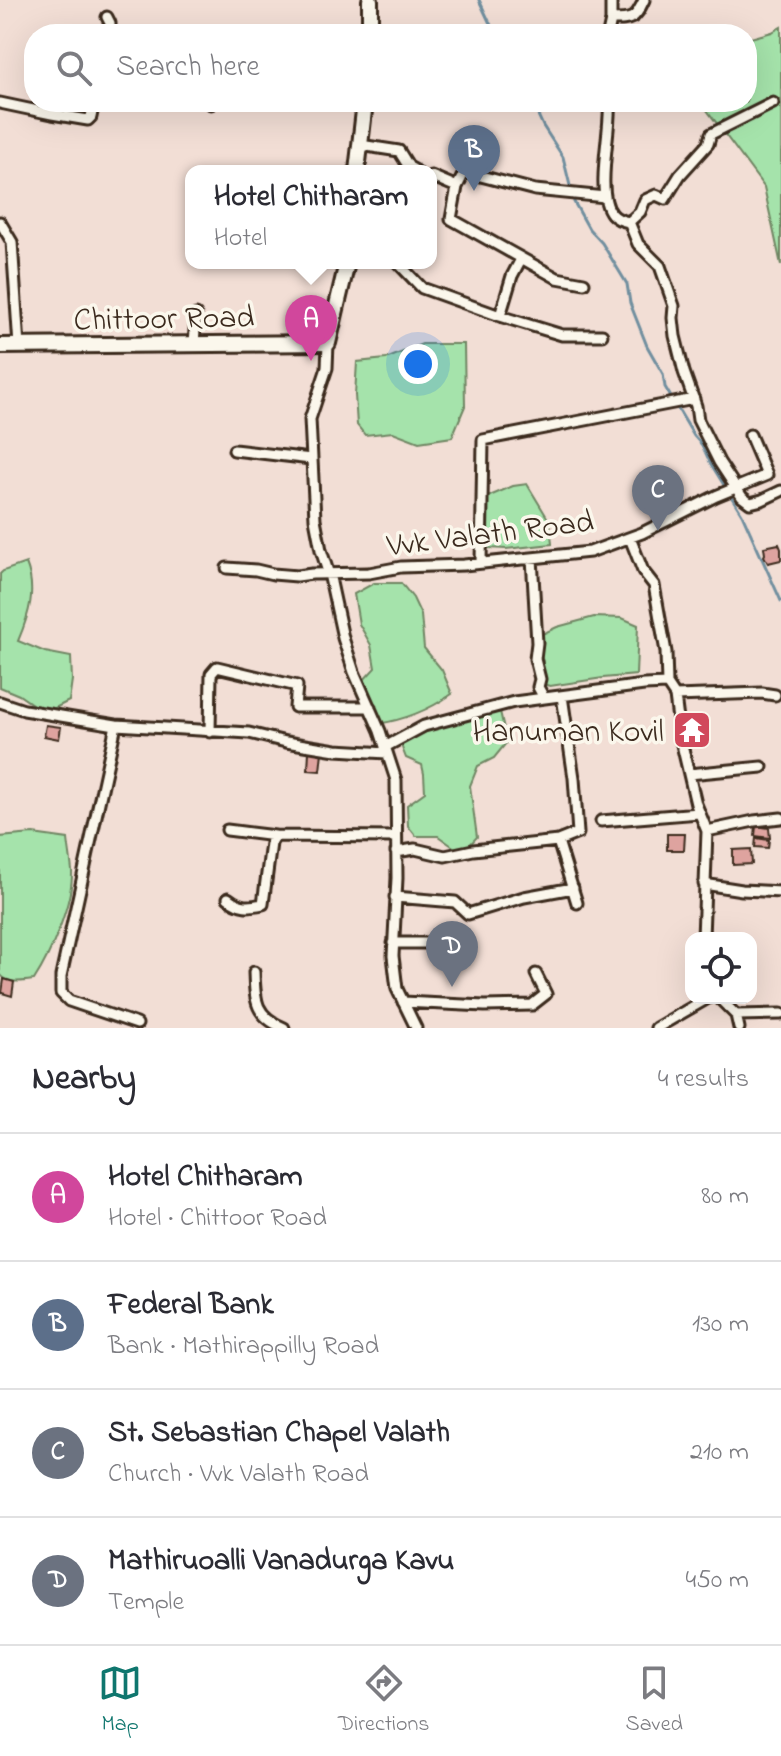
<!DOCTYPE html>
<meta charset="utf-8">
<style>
:root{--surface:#fff;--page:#f7f7f7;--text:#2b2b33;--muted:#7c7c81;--line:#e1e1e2;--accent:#0f766e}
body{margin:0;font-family:"Indie Flower",sans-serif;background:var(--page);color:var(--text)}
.controls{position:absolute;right:24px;bottom:24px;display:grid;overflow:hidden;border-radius:16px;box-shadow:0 8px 32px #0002}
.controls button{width:72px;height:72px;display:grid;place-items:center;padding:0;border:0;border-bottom:2px solid var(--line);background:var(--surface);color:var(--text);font:40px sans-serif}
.you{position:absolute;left:418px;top:364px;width:28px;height:28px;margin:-20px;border:6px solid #fff;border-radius:50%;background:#1a73e8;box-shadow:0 0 0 12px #1a73e833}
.badge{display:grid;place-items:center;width:52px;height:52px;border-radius:50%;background:var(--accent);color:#fff;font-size:26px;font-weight:700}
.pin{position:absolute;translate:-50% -66px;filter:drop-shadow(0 2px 4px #0008)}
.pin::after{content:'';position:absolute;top:42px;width:28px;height:24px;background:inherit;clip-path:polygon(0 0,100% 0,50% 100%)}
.popup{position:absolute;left:185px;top:165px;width:252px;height:104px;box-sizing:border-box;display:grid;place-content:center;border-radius:16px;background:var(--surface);filter:drop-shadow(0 2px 6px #0005);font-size:26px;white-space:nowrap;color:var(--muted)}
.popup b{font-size:30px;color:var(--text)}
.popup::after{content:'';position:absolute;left:50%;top:100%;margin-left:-16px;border:16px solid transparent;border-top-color:var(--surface)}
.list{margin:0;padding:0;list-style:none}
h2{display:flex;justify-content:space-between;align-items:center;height:104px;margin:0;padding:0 32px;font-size:34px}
h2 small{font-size:26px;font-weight:400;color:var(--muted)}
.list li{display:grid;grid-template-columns:52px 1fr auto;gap:24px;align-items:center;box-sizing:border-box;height:128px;padding:0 32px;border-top:2px solid var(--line)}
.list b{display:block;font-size:30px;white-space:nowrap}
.list p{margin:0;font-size:26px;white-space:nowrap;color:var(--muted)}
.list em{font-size:26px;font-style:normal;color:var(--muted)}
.icon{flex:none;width:44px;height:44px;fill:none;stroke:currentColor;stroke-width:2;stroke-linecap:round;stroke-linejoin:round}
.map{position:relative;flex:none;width:781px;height:1028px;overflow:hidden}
.search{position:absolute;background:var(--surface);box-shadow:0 8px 32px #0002;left:24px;right:24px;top:24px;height:88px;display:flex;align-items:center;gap:20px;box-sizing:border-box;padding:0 28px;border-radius:32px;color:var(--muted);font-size:30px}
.sheet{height:616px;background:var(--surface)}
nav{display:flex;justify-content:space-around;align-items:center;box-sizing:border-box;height:112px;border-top:2px solid var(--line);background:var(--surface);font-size:22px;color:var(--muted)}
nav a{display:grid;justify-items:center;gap:4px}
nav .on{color:var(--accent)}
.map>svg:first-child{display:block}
.grass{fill:#a5e3ab;stroke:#708664;stroke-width:2}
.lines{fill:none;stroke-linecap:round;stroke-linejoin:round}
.stream{stroke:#718f9f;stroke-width:3}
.building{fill:#dea39f;stroke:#3b2a1e;stroke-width:2}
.minor-casing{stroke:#3b2a1e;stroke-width:15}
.secondary-casing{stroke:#3b2a1e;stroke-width:20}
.minor{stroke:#fbf7ec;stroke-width:9}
.secondary{stroke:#fbf7ec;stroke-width:14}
.labels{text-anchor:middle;stroke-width:7;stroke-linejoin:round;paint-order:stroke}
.street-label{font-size:32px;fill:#3b2a1e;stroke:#fbf7ec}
.poi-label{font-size:32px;fill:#3b2a1e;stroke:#fbf7ec;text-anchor:end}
</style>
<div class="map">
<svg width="781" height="1028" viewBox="0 0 781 1028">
<rect width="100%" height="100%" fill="#f2ded5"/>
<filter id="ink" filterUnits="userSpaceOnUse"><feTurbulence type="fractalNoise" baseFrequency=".0125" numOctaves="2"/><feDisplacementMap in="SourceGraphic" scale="16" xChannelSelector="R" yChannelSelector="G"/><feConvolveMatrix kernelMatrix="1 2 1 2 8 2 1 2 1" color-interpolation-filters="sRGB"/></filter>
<g filter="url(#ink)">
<path class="grass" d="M781,27V265L764,187L701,102H747V39L772,32Z
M422,344H464L465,406L452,437L419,442L393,432L365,435L357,425L355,395L357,362L386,359Z
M527,484L550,522L552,544L506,549L488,548L482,541L485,498L513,486Z
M26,563C37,590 29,615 18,641L45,652L71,657L72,680L69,701L45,713L19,695L0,687V574L3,571Z
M374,583H401L413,598L421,615L424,648L442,670L452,694C429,710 405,720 377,724L360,684L375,668L371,645L359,624L354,594Z
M594,617L622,618L638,625L636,675L603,678L550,686L542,684L540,670L543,661L536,645L540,635L557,627Z
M499,707L507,742L494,758L478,766L470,786L477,837L462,853L438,836H416L408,826L407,805L425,792L424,774L422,765L406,758L399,740L413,732Z
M33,834L68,839C69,849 71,860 72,871C73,902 51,954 34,980C22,981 8,985 0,974V837Z"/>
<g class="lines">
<path class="stream" d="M479,0L495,34
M532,102L543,126L563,157L574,202L589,229L602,243L627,284L630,303L647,346L663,374L665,387L694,436L702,445L711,464L742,514L781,601"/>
</g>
<path class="building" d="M779,544L781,549V560L768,563L764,556L765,554L764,547Z
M46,725L61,727L59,739L44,736Z
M309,751L322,752L320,771L308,770Z
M756,826L769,828L770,838L755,836Z
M667,834H685L684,850H667Z
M756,838L769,840L768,848L755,847Z
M751,849L752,864L733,865V850Z
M4,979L14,982L12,996L2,993Z"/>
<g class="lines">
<g class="minor-casing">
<path id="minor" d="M107,17L110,23V34
M611,20V0
M608,34L611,20C632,20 635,20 644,0
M609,102C612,129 594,193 612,214C616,219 623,221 629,222L640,212L645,200L656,195L665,199L680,175L708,144L711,134L773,103
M0,103L52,114L88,120L91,117L94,102
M211,104L212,102
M360,145L399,151L409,167L416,171
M431,176L457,187L463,175L469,173L535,190L605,197
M457,187L451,219L557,278L584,283
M0,222L12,242L19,346
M629,222L638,244L660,266L674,306L673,318L675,336L684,372L696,406L698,420L719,462L742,497L750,503L762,500L781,491
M521,259L512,276L500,316L562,335H602
M398,263L422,288L500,316
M328,343L327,368L310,419L315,519L321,550L330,578L343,638L354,672L380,731L396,780L397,878L393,956L397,989L416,1028
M194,344L196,315
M234,450L311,459
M630,538L643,571L654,585L666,652L667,684
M532,558L537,643L535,659L540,679L538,687L544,698
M481,563L483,440L694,399
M227,568L256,570L273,574L297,576L312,574L369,573L401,567L464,565L590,552L642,533L716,496L767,475L750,435
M675,696L762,693L775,695
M0,702L24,710L116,725L249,733L286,742L336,750L387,753
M116,725L61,976V993L69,1001L137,1024
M210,732L211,674L217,667L297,686L295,707H370
M385,747L424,726L514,702L644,685L667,684L675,696L680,736L696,804L707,831L703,938
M689,774L762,767
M601,821L699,813
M227,830L275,836
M707,831L754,821L781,818
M558,841L577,903
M396,852L415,849L445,856L473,850L558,841L578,833L574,778L562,696
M704,884L742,890L781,892
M395,897L455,902L468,914L524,897L573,888
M228,898C241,908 248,907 263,904L271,843L275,836L396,837
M393,943H429
M254,972C255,1001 255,1016 284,1028
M719,998L736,1015L739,1028
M403,1002L485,1006L532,1005L546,994L536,974
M736,1015L781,1014
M656,1028L708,998"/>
</g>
<g class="secondary-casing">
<path id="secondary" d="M370,34V0
M357,171L365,102
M0,346L328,343L347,263"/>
</g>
<use href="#minor" class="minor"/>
<use href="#secondary" class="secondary"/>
</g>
</g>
<defs>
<g id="temple-square" transform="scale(2)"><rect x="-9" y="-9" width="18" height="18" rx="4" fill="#d1495b" stroke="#fbf7ec"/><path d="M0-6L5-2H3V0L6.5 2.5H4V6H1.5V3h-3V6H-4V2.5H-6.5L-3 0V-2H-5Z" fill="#fff"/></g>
</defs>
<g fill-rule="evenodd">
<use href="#temple-square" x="692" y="730"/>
</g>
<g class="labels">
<g class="street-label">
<text transform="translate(164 317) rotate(-1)" y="11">Chittoor Road</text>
<text transform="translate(490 532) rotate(-7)" y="11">Vvk Valath Road</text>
</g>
<g class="poi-label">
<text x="664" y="741">Hanuman Kovil</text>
</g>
</g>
</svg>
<div class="controls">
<button><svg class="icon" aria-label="locate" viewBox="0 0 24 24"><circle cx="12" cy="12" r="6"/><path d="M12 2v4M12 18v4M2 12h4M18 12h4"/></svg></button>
</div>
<div class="you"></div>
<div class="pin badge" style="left:311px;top:361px;background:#d1479c">A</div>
<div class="popup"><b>Hotel Chitharam</b>Hotel</div>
<div class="pin badge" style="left:474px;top:191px;background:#5c6f8a">B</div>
<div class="pin badge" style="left:658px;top:531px;background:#6b7280">C</div>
<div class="pin badge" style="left:452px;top:987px;background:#6b7280">D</div>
<div class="search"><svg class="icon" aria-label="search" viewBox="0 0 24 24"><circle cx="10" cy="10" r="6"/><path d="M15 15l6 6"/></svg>Search here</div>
</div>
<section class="sheet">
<h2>Nearby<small>4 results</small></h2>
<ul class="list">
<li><span class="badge" style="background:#d1479c">A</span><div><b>Hotel Chitharam</b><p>Hotel · Chittoor Road</p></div><em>80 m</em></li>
<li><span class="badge" style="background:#5c6f8a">B</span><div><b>Federal Bank</b><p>Bank · Mathirappilly Road</p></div><em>130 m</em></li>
<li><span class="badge" style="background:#6b7280">C</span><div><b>St. Sebastian Chapel Valath</b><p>Church · Vvk Valath Road</p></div><em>210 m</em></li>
<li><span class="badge" style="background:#6b7280">D</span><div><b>Mathiruoalli Vanadurga Kavu</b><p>Temple</p></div><em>450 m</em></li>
</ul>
</section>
<nav>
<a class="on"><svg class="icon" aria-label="map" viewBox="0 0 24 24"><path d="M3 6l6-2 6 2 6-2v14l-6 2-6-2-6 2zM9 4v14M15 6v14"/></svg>Map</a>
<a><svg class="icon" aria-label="directions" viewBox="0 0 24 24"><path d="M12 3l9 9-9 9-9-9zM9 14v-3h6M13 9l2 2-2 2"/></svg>Directions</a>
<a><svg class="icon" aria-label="saved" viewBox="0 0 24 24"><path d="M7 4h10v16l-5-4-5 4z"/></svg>Saved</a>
</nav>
